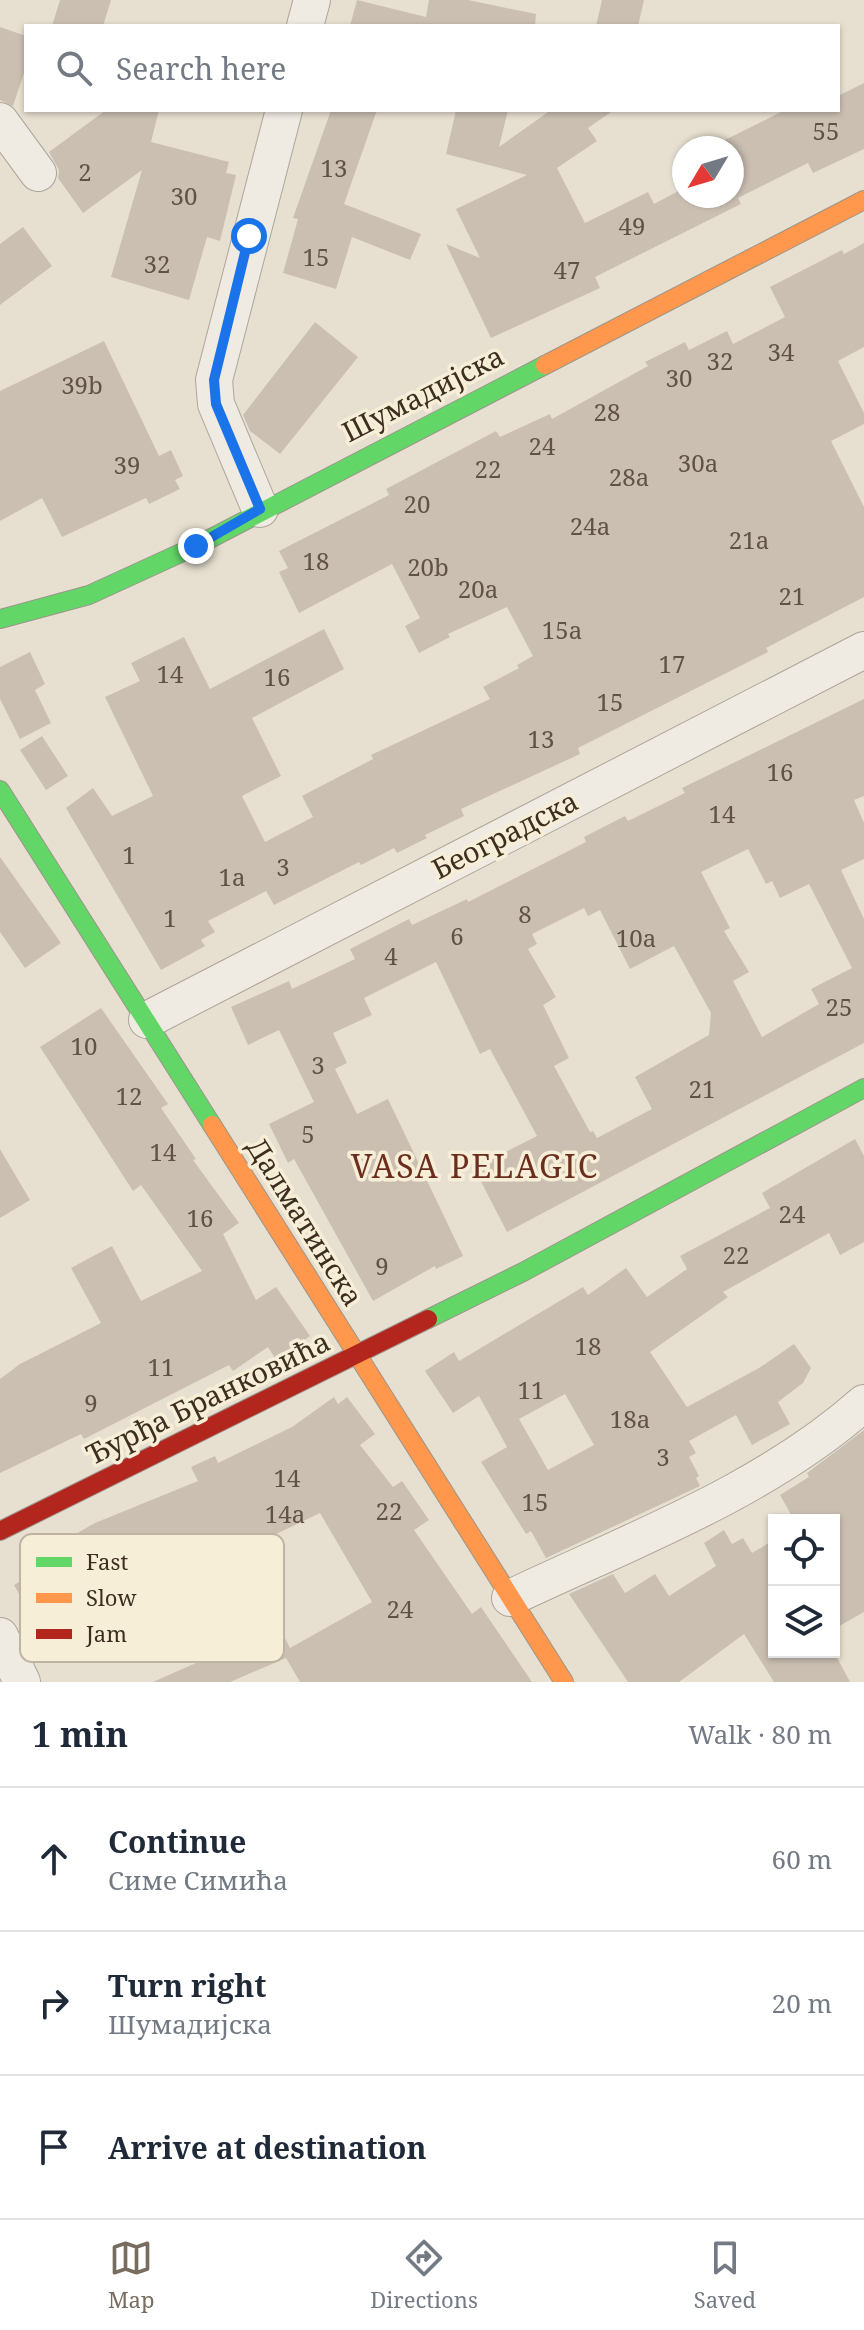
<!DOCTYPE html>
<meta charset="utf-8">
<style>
:root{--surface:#fff;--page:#f2f2f3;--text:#1f2937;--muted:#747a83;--line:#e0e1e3;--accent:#786c5e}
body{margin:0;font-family:"Noto Serif",serif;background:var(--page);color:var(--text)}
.controls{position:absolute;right:24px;bottom:24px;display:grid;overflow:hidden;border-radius:0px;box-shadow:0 2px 6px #0004}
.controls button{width:72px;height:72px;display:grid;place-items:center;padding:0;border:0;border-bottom:2px solid var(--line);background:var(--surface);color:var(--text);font:40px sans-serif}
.compass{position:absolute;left:672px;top:136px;width:72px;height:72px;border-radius:50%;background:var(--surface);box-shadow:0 2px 6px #0004;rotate:232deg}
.stop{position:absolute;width:24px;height:24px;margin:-18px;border:6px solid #1a73e8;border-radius:50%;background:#fff}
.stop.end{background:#1a73e8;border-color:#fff;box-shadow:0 2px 8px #0008}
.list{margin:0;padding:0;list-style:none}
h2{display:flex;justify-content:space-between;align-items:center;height:104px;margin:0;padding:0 32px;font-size:34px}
h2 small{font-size:26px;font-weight:400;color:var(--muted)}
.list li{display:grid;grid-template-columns:52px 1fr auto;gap:24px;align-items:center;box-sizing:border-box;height:144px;padding:0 32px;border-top:2px solid var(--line)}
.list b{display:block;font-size:30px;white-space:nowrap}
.list p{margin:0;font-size:26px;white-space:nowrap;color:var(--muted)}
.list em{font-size:26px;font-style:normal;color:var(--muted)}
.icon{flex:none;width:44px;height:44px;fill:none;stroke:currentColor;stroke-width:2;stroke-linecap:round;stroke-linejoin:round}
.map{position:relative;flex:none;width:864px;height:1682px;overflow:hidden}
.search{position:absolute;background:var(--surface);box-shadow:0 2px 6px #0004;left:24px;right:24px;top:24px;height:88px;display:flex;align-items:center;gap:20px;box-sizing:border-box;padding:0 28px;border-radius:0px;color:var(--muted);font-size:30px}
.sheet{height:536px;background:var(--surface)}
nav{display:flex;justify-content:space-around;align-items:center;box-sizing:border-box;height:112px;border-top:2px solid var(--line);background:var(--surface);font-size:22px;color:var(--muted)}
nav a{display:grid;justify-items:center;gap:4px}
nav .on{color:var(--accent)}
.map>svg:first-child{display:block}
.building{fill:#cbbfb2;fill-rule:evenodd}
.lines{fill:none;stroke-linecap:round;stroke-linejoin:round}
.street-casing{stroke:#ada599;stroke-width:38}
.fast-casing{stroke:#9c958a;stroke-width:20}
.slow-casing{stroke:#9c958a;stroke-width:20}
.jam-casing{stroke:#9c958a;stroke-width:20}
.street{stroke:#efebe3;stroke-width:36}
.fast{stroke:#63d668;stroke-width:18}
.slow{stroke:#ff974d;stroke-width:18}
.jam{stroke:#b3261e;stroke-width:18}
.route{stroke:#1a73e8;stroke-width:10}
.labels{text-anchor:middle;stroke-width:7;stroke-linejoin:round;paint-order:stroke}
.number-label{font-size:24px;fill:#605244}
.street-label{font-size:28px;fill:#3d2e20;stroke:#f7eed8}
.quarter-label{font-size:32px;letter-spacing:2px;fill:#6b2e1e;stroke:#f7eed8}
.key{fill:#f7eed8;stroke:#bfb4a1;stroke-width:2}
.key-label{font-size:22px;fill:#3d2e20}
</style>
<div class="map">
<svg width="864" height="1682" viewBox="0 0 864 1682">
<rect width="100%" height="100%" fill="#e7e0d1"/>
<path class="building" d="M60,0H111L103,26H52Z
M357,0L426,17L429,0H468L536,14L535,26H350Z
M602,0H644L638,26H596Z
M0,27L26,36V67L13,106L0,100Z
M864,83V149L813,173L808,163L738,198L741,204L595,277L600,288L491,338L446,244L480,258L456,209L527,175L446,154L456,110H508L499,147L551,110H614L588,128L597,141L557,168L585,223L648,192L654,204L684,188V196H732V148H724L721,142L785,110H838V96Z
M106,110H159L151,142L229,162L226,173L236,175L220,241L207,237L189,300L111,277L142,170L83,213L58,178L59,170L49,152Z
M331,110H377L344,204L421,234L410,260L352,237L336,289L283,273L298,219L293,218Z
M23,227L52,266L0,305V244Z
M864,243V347L838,361L864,413V424L831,441L864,507V597L766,648L768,652L578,748L580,754L461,809L464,816L425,835L427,838L397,853L394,848L361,865L359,862L274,905L266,891L208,921L215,932L201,940L205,946L161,970L66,808L93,788L112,816L153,796L105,697L140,681L131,663L184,637L210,689L324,629L344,669L252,718L281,776L242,796L265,842L313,817L302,796L373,759L371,755L490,699L483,687L519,668L517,665L533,656L507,607L448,634L450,637L419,653L405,626L420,618L392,564L299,613L279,572L288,568L279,551L389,495L386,489L496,431L500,437L550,414L552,419L648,366L645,362L685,342L689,350L727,331L733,344L785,317L770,287L842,250L844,254Z
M315,322L358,357L280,454L250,431L243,415Z
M104,341L159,456L171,450L183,476L175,480L180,489L149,504L146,498L62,537L42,498L0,521V391Z
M30,652L45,684L35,690L51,723L20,739L0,699V667Z
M864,699V796L854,800L864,823V859L841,870L864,919V1043L507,1232L474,1168L537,1136L490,1049L480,1054L436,962L364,998L372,1015L333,1033L347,1063L335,1069L357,1114L388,1099L463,1256L436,1269L435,1266L373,1301L294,1159L288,1163L269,1124L314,1102L279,1030L248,1045L231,1007L289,981L292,989L355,959L350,949L409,919L412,925L467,899L468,902L586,842L584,837L625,816L628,821L685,793L682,788ZM748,849L766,884L772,881L780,898L809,884L852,968L811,989L819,1004L762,1037L733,981L749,972L724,931L730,928L701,872ZM584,908L588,916L600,910L630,969L674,946L711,1013L709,1035L635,1077L652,1109L597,1138L593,1131L590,1132L554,1066L569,1058L543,1005L556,997L528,949L537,944L532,934Z
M42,736L68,776L46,790L20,750Z
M0,857L61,943L25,968L0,932Z
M101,1008L168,1104L161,1108L196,1159L193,1160L239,1223L223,1234L256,1300L276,1287L310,1336L276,1360L268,1347L233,1371L229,1365L84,1439L81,1434L0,1473V1379L20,1364L101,1323L71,1268L112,1246L141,1301L202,1271L141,1185L133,1191L40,1047Z
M855,1139L864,1156V1242L840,1255L829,1233L723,1292L728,1297L650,1352L687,1407L759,1368L794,1344L811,1368L803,1383L778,1402L790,1424L752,1445L736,1415L689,1441L696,1453L689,1457L699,1476L696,1478L700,1486L546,1558L531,1531L526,1534L481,1462L507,1447L479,1396L453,1413L425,1371L454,1352L459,1361L583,1287L588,1295L626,1268L647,1297L687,1269L680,1256L770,1208L762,1193ZM565,1394L594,1445L548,1470L519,1419Z
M0,1149L30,1200L0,1218Z
M334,1397L338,1404L347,1397L375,1434L360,1445L393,1487L402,1481L429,1520L414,1530L472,1614L481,1607L532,1682H300L286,1658L230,1682H153L248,1640L214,1571L206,1574L204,1571L132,1600L49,1647L14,1585L32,1574L26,1562L95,1523L198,1481L191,1467L215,1456L218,1463L292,1427ZM320,1513L372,1602L290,1648L249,1567L282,1552L274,1535Z
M864,1430V1612L834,1629V1520H794L780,1495L809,1477L807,1473Z
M724,1530L732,1544L743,1538L752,1553L774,1540V1652H834L850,1682H774L744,1634L679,1682H628L569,1594L613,1574L625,1593L655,1574L669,1596L716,1566L704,1543Z"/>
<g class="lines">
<g class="street-casing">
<path id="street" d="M305,26L312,0
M0,121L38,173
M260,509L216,404L214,380L284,110
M147,1020L864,650
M510,1598C630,1541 764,1492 864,1403
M0,1636L22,1682"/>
</g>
<g class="fast-casing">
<path id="fast" d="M0,619L89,595L196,546L545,365
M0,790L212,1125
M428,1319L523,1272L864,1088"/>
</g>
<g class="slow-casing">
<path id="slow" d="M545,365L864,200
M212,1125L564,1682"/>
</g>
<g class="jam-casing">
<path id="jam" d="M0,1531L428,1319"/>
</g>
<use href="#street" class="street"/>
<use href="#fast" class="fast"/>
<use href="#slow" class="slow"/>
<use href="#jam" class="jam"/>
</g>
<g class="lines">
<path class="route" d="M196,546L260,509L216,404L214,380L249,236"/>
</g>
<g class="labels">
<g class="number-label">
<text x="826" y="140">55</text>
<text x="334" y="177">13</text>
<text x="85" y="181">2</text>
<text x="184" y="205">30</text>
<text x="632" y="235">49</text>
<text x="316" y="266">15</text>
<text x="157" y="273">32</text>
<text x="567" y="279">47</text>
<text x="781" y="361">34</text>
<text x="720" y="370">32</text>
<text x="679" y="387">30</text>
<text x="82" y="394">39b</text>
<text x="607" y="421">28</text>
<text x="542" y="455">24</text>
<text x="698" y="472">30a</text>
<text x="127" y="474">39</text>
<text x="488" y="478">22</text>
<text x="629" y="486">28a</text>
<text x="417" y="513">20</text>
<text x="590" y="535">24a</text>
<text x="749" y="549">21a</text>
<text x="316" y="570">18</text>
<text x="428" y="576">20b</text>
<text x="478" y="598">20a</text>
<text x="792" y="605">21</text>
<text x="562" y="639">15a</text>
<text x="672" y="673">17</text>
<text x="170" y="683">14</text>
<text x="277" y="686">16</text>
<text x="610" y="711">15</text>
<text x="541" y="748">13</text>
<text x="780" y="781">16</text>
<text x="722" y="823">14</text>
<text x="129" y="864">1</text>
<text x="283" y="876">3</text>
<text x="232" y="886">1a</text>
<text x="525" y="923">8</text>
<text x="170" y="927">1</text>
<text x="457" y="945">6</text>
<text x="636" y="947">10a</text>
<text x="391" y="965">4</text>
<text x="839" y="1016">25</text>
<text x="84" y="1055">10</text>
<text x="318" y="1074">3</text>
<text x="702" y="1098">21</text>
<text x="129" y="1105">12</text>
<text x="308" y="1143">5</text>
<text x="163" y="1161">14</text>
<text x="792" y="1223">24</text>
<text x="200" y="1227">16</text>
<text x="736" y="1264">22</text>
<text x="382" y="1275">9</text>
<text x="588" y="1355">18</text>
<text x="161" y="1376">11</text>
<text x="531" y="1399">11</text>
<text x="91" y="1412">9</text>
<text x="630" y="1428">18a</text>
<text x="663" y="1466">3</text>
<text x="287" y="1487">14</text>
<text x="535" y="1511">15</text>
<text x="389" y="1520">22</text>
<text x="285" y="1523">14a</text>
<text x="400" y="1618">24</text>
</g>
<g class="street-label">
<text transform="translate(423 394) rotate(-27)" y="10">Шумадијска</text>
<text transform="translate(505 835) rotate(-27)" y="10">Београдска</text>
<text transform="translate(305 1222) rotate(58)" y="10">Далматинска</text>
<text transform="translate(208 1398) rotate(-26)" y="10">Ђурђа Бранковића</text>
</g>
<g class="quarter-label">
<text x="475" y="1178">VASA PELAGIC</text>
</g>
</g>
<rect x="20" y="1534" width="264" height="128" rx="12" class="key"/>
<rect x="36" y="1557" width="36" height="10" fill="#63d668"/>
<rect x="36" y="1593" width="36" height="10" fill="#ff974d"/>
<rect x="36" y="1629" width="36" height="10" fill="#b3261e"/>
<g class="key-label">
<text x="86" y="1570">Fast</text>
<text x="86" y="1606">Slow</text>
<text x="86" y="1642">Jam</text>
</g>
</svg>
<div class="controls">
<button><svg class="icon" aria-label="locate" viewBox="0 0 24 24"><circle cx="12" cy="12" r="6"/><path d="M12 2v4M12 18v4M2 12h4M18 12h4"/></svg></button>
<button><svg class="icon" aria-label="layers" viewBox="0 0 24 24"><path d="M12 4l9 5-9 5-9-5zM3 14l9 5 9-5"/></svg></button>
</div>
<svg class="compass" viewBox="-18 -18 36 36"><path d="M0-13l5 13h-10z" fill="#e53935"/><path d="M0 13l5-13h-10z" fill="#747a83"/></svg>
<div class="stop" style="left:249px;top:236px"></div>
<div class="stop end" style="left:196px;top:546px"></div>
<div class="search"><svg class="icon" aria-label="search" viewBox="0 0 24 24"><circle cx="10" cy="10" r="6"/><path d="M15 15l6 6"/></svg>Search here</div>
</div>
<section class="sheet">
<h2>1 min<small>Walk · 80 m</small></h2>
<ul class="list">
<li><svg class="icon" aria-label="ahead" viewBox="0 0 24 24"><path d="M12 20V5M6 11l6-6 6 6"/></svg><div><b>Continue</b><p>Симе Симића</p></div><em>60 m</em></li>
<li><svg class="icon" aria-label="right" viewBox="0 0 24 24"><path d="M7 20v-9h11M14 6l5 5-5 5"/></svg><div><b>Turn right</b><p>Шумадијска</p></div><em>20 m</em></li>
<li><svg class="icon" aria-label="arrive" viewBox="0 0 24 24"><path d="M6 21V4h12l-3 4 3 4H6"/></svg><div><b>Arrive at destination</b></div></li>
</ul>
</section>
<nav>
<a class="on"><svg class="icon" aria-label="map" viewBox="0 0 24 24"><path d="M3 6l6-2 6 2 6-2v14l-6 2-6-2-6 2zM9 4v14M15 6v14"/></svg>Map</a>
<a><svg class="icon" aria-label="directions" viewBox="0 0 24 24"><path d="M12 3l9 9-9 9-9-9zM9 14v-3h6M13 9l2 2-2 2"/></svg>Directions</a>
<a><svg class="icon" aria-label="saved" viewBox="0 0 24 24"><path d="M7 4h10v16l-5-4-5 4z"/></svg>Saved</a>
</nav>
